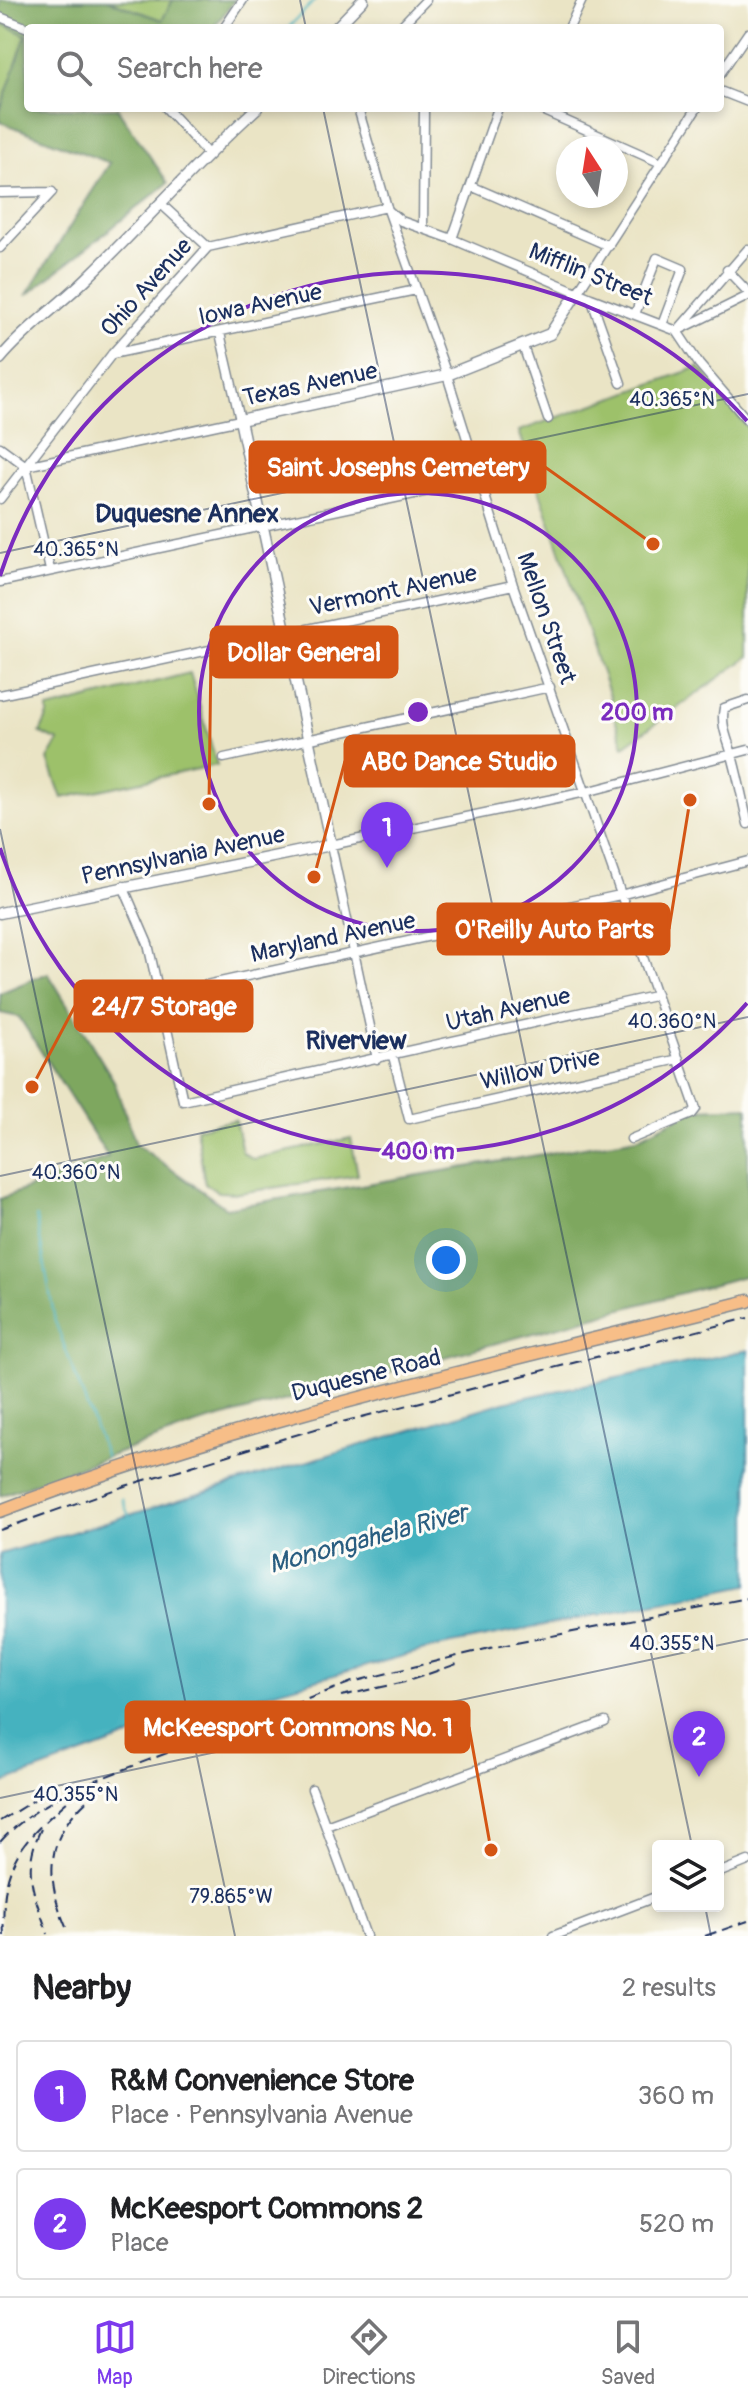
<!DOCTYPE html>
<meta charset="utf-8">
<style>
:root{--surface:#fff;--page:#f2f2f2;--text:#202124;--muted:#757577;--line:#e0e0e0;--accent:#7c3aed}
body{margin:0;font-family:Pangolin,sans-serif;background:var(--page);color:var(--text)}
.controls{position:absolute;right:24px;bottom:24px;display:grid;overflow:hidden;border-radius:8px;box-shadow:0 4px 12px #0003}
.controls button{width:72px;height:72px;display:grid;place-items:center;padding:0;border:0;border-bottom:2px solid var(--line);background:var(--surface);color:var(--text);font:40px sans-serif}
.compass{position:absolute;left:556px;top:136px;width:72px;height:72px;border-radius:50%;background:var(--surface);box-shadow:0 4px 12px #0003;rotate:348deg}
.you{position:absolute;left:446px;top:1260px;width:28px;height:28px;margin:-20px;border:6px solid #fff;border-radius:50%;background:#1a73e8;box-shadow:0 0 0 12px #1a73e833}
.badge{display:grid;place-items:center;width:52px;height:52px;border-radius:50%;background:var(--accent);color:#fff;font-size:26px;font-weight:700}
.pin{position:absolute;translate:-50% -66px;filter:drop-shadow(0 2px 4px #0008)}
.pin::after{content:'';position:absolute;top:42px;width:28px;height:24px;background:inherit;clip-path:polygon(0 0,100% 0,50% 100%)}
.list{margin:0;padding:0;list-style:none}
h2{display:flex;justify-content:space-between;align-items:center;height:104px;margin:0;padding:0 32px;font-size:34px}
h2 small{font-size:26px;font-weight:400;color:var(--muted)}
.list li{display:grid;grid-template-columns:52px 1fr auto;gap:24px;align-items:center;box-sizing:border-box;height:112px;margin:0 16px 16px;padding:0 16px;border:2px solid var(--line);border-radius:8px}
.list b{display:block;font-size:30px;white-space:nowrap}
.list p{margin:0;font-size:26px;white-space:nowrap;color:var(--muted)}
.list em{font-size:26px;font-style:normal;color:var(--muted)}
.icon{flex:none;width:44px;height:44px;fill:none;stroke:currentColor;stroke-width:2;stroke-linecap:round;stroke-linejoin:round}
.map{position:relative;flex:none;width:748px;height:1936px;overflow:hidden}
.search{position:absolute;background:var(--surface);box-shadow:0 4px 12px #0003;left:24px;right:24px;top:24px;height:88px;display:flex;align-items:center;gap:20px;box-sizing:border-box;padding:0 28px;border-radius:8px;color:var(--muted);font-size:30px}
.sheet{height:360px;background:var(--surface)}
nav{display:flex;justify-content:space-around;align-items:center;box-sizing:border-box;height:112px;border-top:2px solid var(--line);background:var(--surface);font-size:22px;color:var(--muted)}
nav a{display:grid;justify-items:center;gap:4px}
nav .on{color:var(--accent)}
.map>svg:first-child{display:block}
.green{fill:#9dc16b;stroke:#5c7864;stroke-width:2}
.forest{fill:#7ea75f;stroke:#4c6b5e;stroke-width:2}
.water{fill:#44b2bf;stroke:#30708e;stroke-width:2}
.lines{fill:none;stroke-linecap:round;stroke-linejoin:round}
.stream{stroke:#44b2bf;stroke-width:2}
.minor-casing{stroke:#828a92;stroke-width:11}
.tertiary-casing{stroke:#828a92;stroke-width:13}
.primary-casing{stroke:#828a92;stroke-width:15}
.minor{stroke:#fff;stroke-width:8}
.tertiary{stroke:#fff;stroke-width:10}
.primary{stroke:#f7be88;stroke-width:12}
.rail{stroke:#1b2f5e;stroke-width:2;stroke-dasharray:12 6;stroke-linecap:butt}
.ticks{fill:none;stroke:#1b2f5e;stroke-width:2;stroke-opacity:0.45}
.ring{fill:none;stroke:#7b2cbf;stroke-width:4}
.labels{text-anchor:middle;stroke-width:6;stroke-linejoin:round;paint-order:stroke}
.street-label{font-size:24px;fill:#1b2f5e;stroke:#fdfcf7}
.neighbourhood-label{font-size:26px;font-weight:bold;fill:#1b2f5e;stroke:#fdfcf7}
.water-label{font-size:26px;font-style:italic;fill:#295d80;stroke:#fdfcf7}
.ticks-label{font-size:20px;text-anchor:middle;fill:#1b2f5e;stroke:#fdfcf7;stroke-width:6;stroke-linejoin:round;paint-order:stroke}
.centre{fill:#7b2cbf;stroke:#fdfcf7;stroke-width:4}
.ring-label{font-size:24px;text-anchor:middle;font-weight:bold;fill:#7b2cbf;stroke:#fdfcf7;stroke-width:6;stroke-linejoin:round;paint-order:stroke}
.leader{fill:none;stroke:#d45514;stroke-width:3}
.callout-dot{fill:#d45514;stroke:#fdfcf7;stroke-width:3}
.callout{fill:#d45514;stroke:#d45514;stroke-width:3}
.callout-label{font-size:26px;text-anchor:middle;font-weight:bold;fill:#fff}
</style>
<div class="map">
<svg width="748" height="1936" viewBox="0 0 748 1936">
<rect width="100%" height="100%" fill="#fdfcf7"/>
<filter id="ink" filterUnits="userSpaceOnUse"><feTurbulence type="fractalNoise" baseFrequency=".0125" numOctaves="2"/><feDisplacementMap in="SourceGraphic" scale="16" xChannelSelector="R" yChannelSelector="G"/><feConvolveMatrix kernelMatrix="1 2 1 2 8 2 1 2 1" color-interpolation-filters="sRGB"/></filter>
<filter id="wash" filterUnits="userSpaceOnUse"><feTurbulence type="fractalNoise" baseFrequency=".006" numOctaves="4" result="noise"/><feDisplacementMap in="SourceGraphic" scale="32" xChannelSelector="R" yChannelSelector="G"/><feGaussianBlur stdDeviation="1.8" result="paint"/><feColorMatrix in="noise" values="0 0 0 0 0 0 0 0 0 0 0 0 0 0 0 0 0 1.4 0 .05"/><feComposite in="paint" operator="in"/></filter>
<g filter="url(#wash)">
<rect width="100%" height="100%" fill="#eae4c5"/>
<path class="green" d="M107,0H173L162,21Z
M0,23L27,35L0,111Z
M699,367L748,428V657L624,746L609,701L611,699L519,431Z
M190,673L217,765L62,798L48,759L59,741L40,733L48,715V709Z
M235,1120L242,1152L253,1159L351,1138L358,1175L239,1193L219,1192L205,1184L196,1128Z"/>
<path class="forest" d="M0,0H107L162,20L173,0H235L213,28H28V108H117L168,183L26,296L110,163L0,122V111L26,35L0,23Z
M48,973L114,1081L136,1144L226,1208L637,1138L696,1109L748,1107V1275L198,1424L0,1496V1199L108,1157L19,1017L0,1013V993Z"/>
<path class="water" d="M748,1350V1585L432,1648L193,1714L0,1784V1554L504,1402Z"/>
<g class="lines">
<path class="stream" d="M288,28L315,0
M36,1217L55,1321L106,1457
M122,1499L129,1516"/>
</g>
</g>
<g filter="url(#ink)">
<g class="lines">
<g class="minor-casing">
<path id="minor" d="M0,17L28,28
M224,28L243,0
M399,28L426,0
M569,28L582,0
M720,74L748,33
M720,91L748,102
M166,108L207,153
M358,108L387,207L447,375L513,585L696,1109L692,1114L631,1139
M537,108L661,163
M471,186L609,246
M0,193L52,192
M160,203L208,247
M389,211L401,221L452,239L591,298L677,331L699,364L748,421
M423,229L424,108
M452,239L498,108
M0,248L52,192
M727,270L748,292
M577,293L697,108
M591,298L621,383
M635,314L657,258L683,269L662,325
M677,331L748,249
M677,331L748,296
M523,346L548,419
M112,354L416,290
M0,447L26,466
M26,466L240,420L220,333
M26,466L50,570
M0,499L112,354L208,247L387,207
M0,582L480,480
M0,695L513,585
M748,700L724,708C720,727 729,741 733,759C739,781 743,803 748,824
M224,758L550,687
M123,886L148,944L183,1101L654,996
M160,995L620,895L748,861
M393,1056L409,1119L679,1059
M377,1059L331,845L586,792L748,750
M312,1789L366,1936
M326,1826L605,1722
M718,1873L748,1861
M553,1936L658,1896"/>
</g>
<g class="tertiary-casing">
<path id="tertiary" d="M336,28L363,0
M0,359C25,329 58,306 86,279C144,223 197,162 257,108
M0,913L331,845L240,420L447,375L550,334L577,293"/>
</g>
<g class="primary-casing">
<path id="primary" d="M0,1511C242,1419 497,1364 748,1301"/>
</g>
<use href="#minor" class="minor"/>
<use href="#tertiary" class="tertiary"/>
<use href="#primary" class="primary"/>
<path class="rail" d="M0,1530L125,1486L319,1428L748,1318
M341,1696L405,1682L457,1664
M0,1821L34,1800
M41,1829C21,1870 34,1894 48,1934
M0,1842C21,1819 46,1804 73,1789L352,1682L490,1648L748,1598
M66,1927C38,1861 53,1821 112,1781
M4,1936C0,1866 18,1844 68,1801
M705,1936L748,1921"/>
</g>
</g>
<path class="ticks" d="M300,0L306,28M323,108L692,1846M0,553L748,394M0,829L235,1936M0,1176L748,1017M0,1798L748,1639M705,1906L711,1936"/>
<g class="ring">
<circle cx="418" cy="712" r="219"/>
<path d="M747 1003A439 439 0 0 1 0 848M0 576A439 439 0 0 1 747 421"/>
</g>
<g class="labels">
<g class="street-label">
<text transform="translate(591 274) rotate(22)" y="8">Mifflin Street</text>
<text transform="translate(146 287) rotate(-48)" y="8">Ohio Avenue</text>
<text transform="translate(260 304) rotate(-12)" y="8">Iowa Avenue</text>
<text transform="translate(310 384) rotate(-12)" y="8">Texas Avenue</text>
<text transform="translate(393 590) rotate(-12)" y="8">Vermont Avenue</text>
<text transform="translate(547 618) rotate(71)" y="8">Mellon Street</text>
<text transform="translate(183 855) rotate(-12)" y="8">Pennsylvania Avenue</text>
<text transform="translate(333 937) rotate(-12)" y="8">Maryland Avenue</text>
<text transform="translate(508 1009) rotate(-13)" y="8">Utah Avenue</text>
<text transform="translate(540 1069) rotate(-12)" y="8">Willow Drive</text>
<text transform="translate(366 1375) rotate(-14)" y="8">Duquesne Road</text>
</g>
<g class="neighbourhood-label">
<text x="187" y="522">Duquesne Annex</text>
<text x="356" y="1049">Riverview</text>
</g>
<g class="water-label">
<text transform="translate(368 1538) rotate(-15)" y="9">Monongahela River</text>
</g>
</g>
<g class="ticks-label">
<text x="672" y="406">40.365°N</text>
<text x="76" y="556">40.365°N</text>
<text x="672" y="1028">40.360°N</text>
<text x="76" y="1179">40.360°N</text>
<text x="672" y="1650">40.355°N</text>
<text x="76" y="1801">40.355°N</text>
<text x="231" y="1903">79.865°W</text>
</g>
<circle cx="418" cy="712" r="12" class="centre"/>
<g class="ring-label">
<text x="637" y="720">200 m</text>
<text x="418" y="1159">400 m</text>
</g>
<path class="leader" d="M653 544L545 467M209 804L211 652M314 877L345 761M690 800L669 929M32 1087L75 1006M491 1850L469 1727"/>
<g class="callout-dot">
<circle cx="653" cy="544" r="8"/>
<circle cx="209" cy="804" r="8"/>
<circle cx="314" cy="877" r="8"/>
<circle cx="690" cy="800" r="8"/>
<circle cx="32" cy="1087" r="8"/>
<circle cx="491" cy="1850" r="8"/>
</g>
<g class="callout">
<rect x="250" y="442" width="295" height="50" rx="8"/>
<rect x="211" y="627" width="186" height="50" rx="8"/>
<rect x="345" y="736" width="229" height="50" rx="8"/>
<rect x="438" y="904" width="231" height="50" rx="8"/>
<rect x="75" y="981" width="177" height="50" rx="8"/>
<rect x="126" y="1702" width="343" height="50" rx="8"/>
</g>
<g class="callout-label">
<text x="398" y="476">Saint Josephs Cemetery</text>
<text x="304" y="661">Dollar General</text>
<text x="459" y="770">ABC Dance Studio</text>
<text x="554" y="938">O'Reilly Auto Parts</text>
<text x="164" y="1015">24/7 Storage</text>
<text x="298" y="1736">McKeesport Commons No. 1</text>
</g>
</svg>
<div class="controls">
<button><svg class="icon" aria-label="layers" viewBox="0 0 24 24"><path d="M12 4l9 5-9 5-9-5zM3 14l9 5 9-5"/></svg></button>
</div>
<svg class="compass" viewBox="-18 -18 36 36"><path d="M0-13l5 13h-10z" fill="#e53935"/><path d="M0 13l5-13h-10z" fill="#757577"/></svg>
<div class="you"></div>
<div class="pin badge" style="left:387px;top:868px">1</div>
<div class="pin badge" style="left:699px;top:1777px">2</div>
<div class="search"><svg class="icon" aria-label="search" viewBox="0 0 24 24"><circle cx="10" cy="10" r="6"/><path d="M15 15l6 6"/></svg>Search here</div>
</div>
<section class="sheet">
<h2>Nearby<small>2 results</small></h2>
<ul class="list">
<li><span class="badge">1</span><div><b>R&amp;M Convenience Store</b><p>Place · Pennsylvania Avenue</p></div><em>360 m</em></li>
<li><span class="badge">2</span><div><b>McKeesport Commons 2</b><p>Place</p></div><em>520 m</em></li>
</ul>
</section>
<nav>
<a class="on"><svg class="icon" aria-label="map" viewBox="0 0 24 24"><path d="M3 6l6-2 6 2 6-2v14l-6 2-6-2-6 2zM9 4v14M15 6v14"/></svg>Map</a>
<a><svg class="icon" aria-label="directions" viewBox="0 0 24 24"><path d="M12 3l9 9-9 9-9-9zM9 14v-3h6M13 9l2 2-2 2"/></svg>Directions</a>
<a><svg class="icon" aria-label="saved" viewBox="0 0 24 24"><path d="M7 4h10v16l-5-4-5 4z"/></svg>Saved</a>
</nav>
